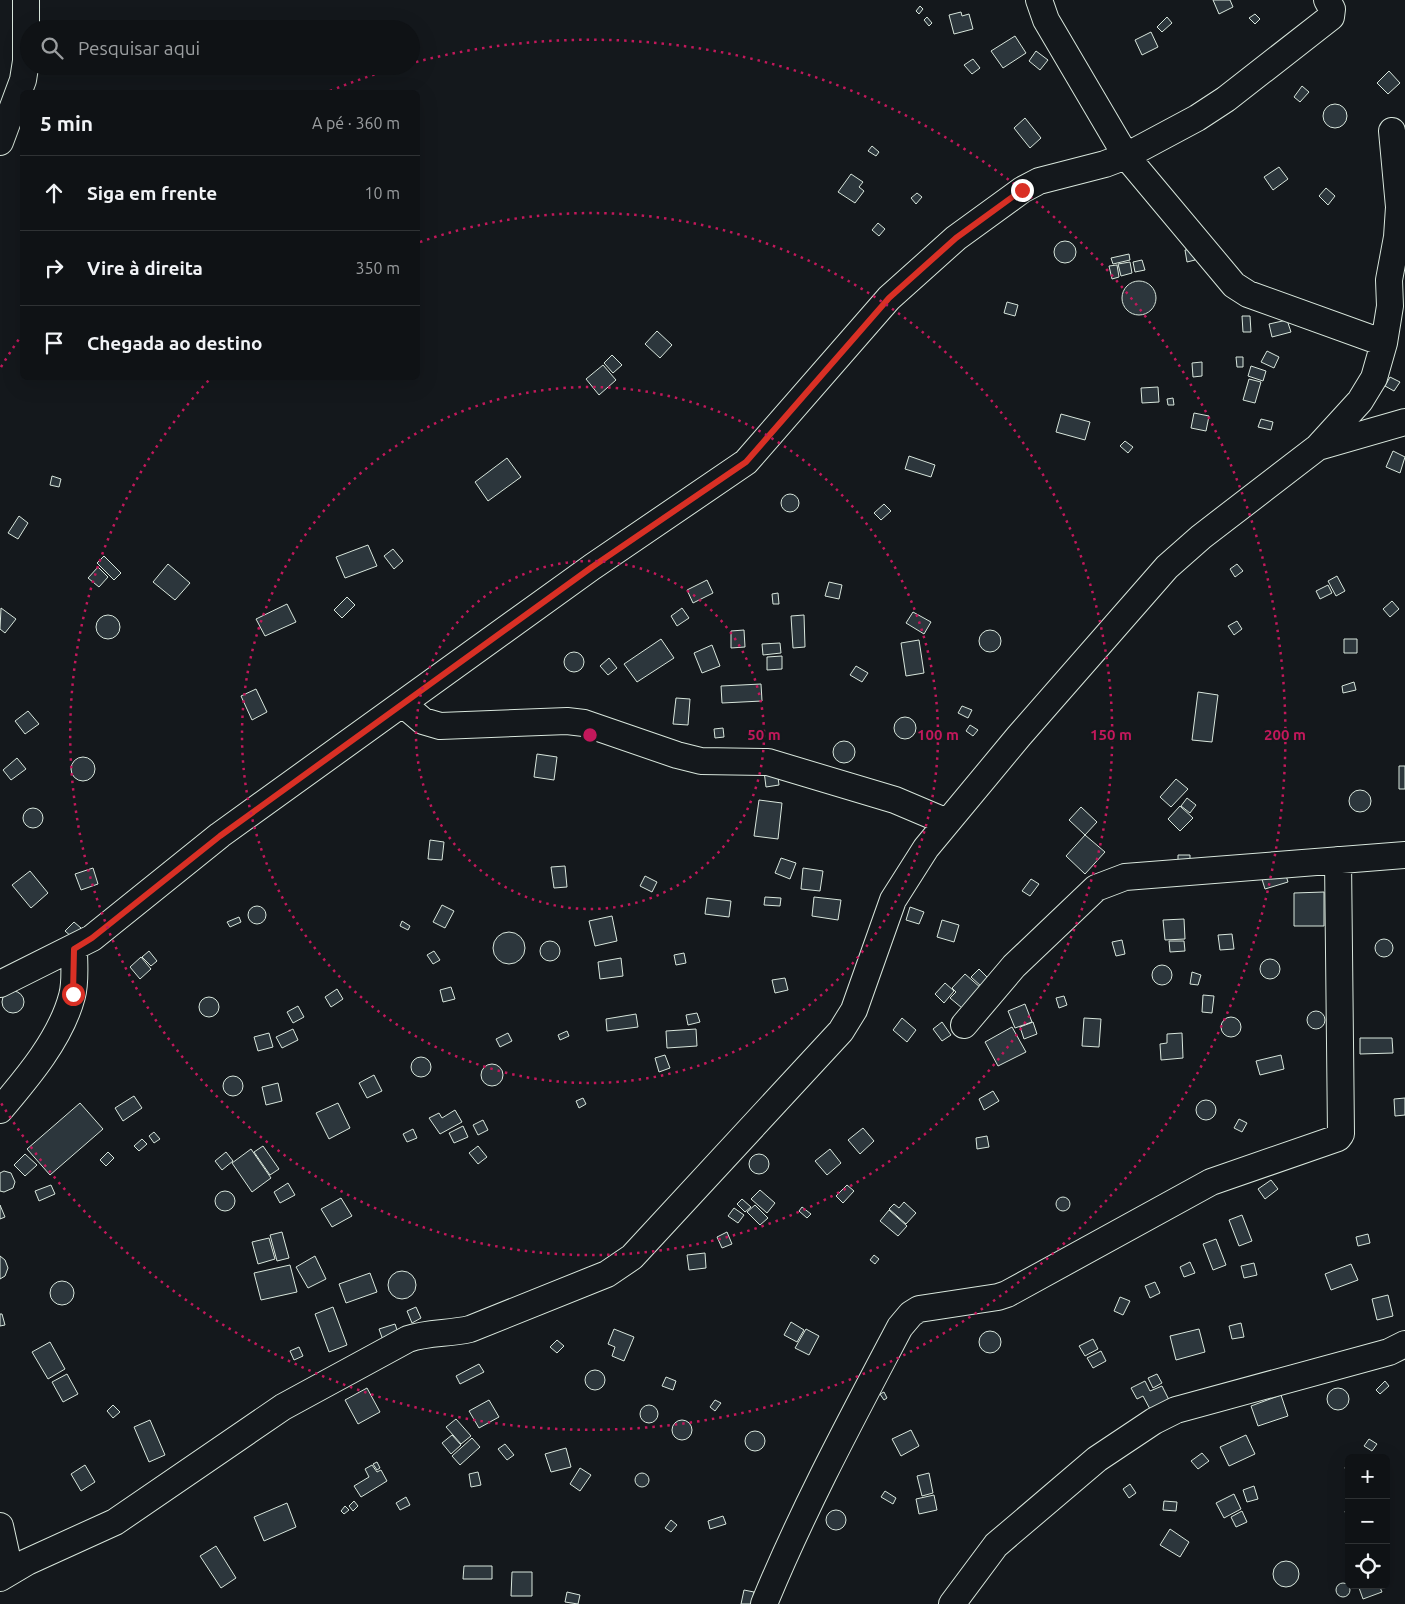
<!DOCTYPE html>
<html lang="pt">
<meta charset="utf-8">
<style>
:root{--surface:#0f1215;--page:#181b1e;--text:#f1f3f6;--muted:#9b9ea0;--line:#2f3234}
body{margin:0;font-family:Ubuntu,sans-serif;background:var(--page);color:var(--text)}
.controls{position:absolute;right:15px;bottom:15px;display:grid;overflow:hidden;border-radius:8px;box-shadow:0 5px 20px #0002}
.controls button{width:45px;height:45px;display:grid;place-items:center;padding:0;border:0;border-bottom:1px solid var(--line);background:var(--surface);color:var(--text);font:25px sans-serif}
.stop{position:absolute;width:15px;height:15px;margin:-11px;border:4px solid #d93025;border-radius:50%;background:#fff}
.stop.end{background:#d93025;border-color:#fff;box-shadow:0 1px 5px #0008}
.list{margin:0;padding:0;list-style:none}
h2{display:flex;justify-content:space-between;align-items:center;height:65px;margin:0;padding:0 20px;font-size:21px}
h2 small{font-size:16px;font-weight:400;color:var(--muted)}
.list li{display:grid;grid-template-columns:32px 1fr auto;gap:15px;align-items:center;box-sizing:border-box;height:75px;padding:0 20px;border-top:1px solid var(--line)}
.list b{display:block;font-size:19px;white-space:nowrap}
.list em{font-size:16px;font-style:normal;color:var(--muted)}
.icon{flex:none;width:28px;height:28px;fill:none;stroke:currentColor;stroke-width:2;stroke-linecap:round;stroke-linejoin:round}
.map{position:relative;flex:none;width:1405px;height:1604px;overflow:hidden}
.search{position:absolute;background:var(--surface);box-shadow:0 5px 20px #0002;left:20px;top:20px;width:400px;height:55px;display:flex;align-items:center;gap:12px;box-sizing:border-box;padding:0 18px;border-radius:28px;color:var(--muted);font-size:19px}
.panel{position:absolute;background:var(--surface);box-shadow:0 5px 20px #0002;left:20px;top:90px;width:400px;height:290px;border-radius:8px}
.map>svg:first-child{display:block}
.building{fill:#2c363c;stroke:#d8e6dc}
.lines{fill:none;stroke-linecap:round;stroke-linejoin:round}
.minor-casing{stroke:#d8e6dc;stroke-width:28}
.minor{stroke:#14181c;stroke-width:26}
.route{stroke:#d93025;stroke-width:6}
.ring{fill:none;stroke:#c2185b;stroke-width:2.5;stroke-dasharray:2.5 5}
.centre{fill:#c2185b;stroke:#14181c;stroke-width:2.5}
.ring-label{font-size:15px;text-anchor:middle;font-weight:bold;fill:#c2185b;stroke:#14181c;stroke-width:4;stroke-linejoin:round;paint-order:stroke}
</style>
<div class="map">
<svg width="1405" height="1604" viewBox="0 0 1405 1604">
<rect width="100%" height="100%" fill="#14181c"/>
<path class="building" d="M1213,0H1230L1233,7L1219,14Z
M920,6L923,9L919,14L916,11Z
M961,12L962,16L969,14L973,29L954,34L949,15Z
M1255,14L1260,19L1255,24L1249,18Z
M927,17L932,23L929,26L924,20Z
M1167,17L1172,23L1162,32L1157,27Z
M1151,32L1158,47L1142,55L1135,40Z
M1015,36L1026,53L1003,68L991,51Z
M1036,51L1048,60L1040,70L1029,61Z
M973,59L980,68L972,74L964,65Z
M1389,71L1400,83L1388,94L1377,83Z
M1302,86L1309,92L1300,102L1294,97Z
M1323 116a12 12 0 1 1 24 0a12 12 0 1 1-24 0Z
M1025,118L1041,138L1030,148L1014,128Z
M872,146L879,152L876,156L868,151Z
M1279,167L1288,179L1273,190L1264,177Z
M851,174L863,182L859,187L864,191L855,203L838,192Z
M1326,188L1335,196L1328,205L1319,196Z
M917,193L922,197L916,204L911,198Z
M878,223L885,229L879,236L872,230Z
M1054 252a11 11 0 1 1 22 0a11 11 0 1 1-22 0Z
M1193,249L1195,260L1187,262L1185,250Z
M1129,254L1130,260L1113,264L1111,258Z
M1142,260L1145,270L1135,272L1133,262Z
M1130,262L1132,273L1121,276L1118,264Z
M1117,265L1119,277L1112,279L1109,266Z
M1122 298a17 17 0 1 1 34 0a17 17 0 1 1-34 0Z
M1007,302L1018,305L1015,316L1004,313Z
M1242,316H1250L1251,332H1243Z
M1287,320L1291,332L1272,337L1269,324Z
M657,331L672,345L660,358L645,344Z
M1267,351L1279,357L1274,368L1261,362Z
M612,355L622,365L613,373L604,363Z
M1236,357H1243V367H1237Z
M1202,362V376L1193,377L1192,363Z
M603,365L616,380L599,395L586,379Z
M1251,366L1266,371L1263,381L1248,376Z
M1390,377L1400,382L1394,391L1385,386Z
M1249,379L1261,382L1255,403L1243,400Z
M1158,387L1159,402L1142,403L1141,388Z
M1173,398L1174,405H1168L1167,399Z
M1194,413L1209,416L1206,431L1191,428Z
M1061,414L1090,422L1085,440L1056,432Z
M1261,419L1273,422L1271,430L1258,427Z
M1125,441L1133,447L1128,453L1120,446Z
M1393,451L1405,457L1400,473L1386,467Z
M909,456L935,465L931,477L905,469Z
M507,458L521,477L488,501L475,482Z
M52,476L61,479L59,487L50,485Z
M781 503a9 9 0 1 1 18 0a9 9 0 1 1-18 0Z
M884,504L891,511L881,520L874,513Z
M19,516L28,523L18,539L8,533Z
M368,545L377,566L345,578L336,557Z
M393,549L403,561L394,569L384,556Z
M104,556L121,573L114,580L97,563Z
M168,564L190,583L175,600L153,582Z
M1237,564L1243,571L1235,577L1230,569Z
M98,567L108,577L99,587L88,578Z
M1337,576L1345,591L1336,596L1328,581Z
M707,580L713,593L693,603L687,590Z
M829,582L842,585L839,599L825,596Z
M1328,585L1332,593L1320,599L1316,591Z
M778,593L779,604H773L772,594Z
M347,597L355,605L342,618L334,610Z
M1392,601L1399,609L1390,617L1383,609Z
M287,604L296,622L265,636L256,619Z
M1,608L16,619L5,633L0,629Z
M682,608L689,618L677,626L671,616Z
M913,612L931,622L924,634L906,623Z
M96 627a12 12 0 1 1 24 0a12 12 0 1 1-24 0Z
M804,615L805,647L793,648L791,616Z
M1237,621L1242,629L1234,635L1228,626Z
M744,630L745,647L731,648V631Z
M979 641a11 11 0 1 1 22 0a11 11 0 1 1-22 0Z
M661,639L674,658L637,682L624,664Z
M1344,639H1357V653H1344Z
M919,640L924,673L906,676L901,643Z
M780,643L781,653L763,655L762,644Z
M712,645L720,666L702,673L694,653Z
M564 662a10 10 0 1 1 20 0a10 10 0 1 1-20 0Z
M782,656V669L767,670V657Z
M609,658L617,668L608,675L600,666Z
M856,666L868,673L862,682L850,675Z
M1354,682L1356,690L1343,693L1342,686Z
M761,684L762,701L722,703L721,686Z
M256,689L267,712L252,720L241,696Z
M1198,692L1218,695L1212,742L1192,740Z
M676,698L690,699L688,725L673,724Z
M962,706L972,710L968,718L958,713Z
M28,711L39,724L25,734L15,721Z
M894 728a11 11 0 1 1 22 0a11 11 0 1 1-22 0Z
M970,725L978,730L973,736L966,731Z
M723,728L724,737L715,738L714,729Z
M833 752a11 11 0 1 1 22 0a11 11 0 1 1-22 0Z
M537,754L557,757L554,780L534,777Z
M71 769a12 12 0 1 1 24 0a12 12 0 1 1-24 0Z
M17,758L26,769L11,780L3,770Z
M1399,766H1405V789H1399Z
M777,769L779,785L766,787L764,771Z
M1176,779L1188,789L1171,807L1160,797Z
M1349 801a11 11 0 1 1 22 0a11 11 0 1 1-22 0Z
M1187,798L1196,805L1190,813L1181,806Z
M759,800L782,803L778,839L754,836Z
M1180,806L1193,818L1180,831L1168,819Z
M1081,807L1097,822L1085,835L1069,820Z
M23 818a10 10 0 1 1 20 0a10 10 0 1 1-20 0Z
M1085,835L1105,852L1085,874L1066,856Z
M430,840L444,842L442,860L428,859Z
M1178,855H1190V867L1178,868Z
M781,858L796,863L790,879L775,873Z
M565,866L567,887L554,888L551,867Z
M93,868L98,884L81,890L75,874Z
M803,868L823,871L820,891L801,889Z
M1284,869L1288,882L1265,889L1261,876Z
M30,871L48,893L31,908L12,885Z
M645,876L657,882L652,892L640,886Z
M1031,879L1039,884L1030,896L1022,891Z
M1324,892V926H1294V893Z
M765,897L781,898L780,906L764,905Z
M814,897L841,900L838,920L812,916Z
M707,898L731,901L729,917L705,914Z
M442,905L454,911L445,928L433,922Z
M248 915a9 9 0 1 1 18 0a9 9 0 1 1-18 0Z
M910,907L924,912L919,924L906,920Z
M612,916L617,941L595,946L589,921Z
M239,917L241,922L230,927L227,922Z
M1184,919L1185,939L1165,940L1163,920Z
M942,920L959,925L954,942L937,937Z
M402,921L410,926L408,930L400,926Z
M74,922L81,928L72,937L65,931Z
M493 948a16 16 0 1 1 32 0a16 16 0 1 1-32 0Z
M1232,934L1234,949L1220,950L1218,935Z
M1375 948a9 9 0 1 1 18 0a9 9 0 1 1-18 0Z
M1122,940L1125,954L1116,956L1112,942Z
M1169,941H1184L1185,951L1170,952Z
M540 951a10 10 0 1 1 20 0a10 10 0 1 1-20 0Z
M149,951L157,961L151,966L142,957Z
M434,951L440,960L433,964L427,955Z
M684,953L686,963L676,965L674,955Z
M141,957L151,969L140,979L130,967Z
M621,958L623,976L600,979L598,962Z
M1260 969a10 10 0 1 1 20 0a10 10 0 1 1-20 0Z
M1152 975a10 10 0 1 1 20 0a10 10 0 1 1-20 0Z
M979,969L989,979L982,987L971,977Z
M1192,972L1201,975L1198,985L1190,984Z
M965,974L981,988L962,1008L950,998L956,992L952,988Z
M785,978L788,990L775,993L772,980Z
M945,983L954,991L944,1003L935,994Z
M451,987L455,999L443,1002L440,990Z
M337,989L343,999L331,1007L325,997Z
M2 1002a11 11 0 1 1 22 0a11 11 0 1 1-22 0Z
M1203,995L1214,996L1212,1013L1202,1012Z
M1064,996L1067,1005L1059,1008L1056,998Z
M199 1007a10 10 0 1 1 20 0a10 10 0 1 1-20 0Z
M1025,1004L1032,1022L1015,1028L1008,1011Z
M298,1006L304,1017L293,1023L287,1012Z
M1307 1020a9 9 0 1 1 18 0a9 9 0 1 1-18 0Z
M697,1013L700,1022L688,1025L686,1015Z
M636,1014L638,1027L607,1031L606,1019Z
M1221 1027a10 10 0 1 1 20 0a10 10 0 1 1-20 0Z
M902,1018L916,1030L907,1042L893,1030Z
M1084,1018L1101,1019L1099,1047L1082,1046Z
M942,1022L951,1035L942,1041L933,1029Z
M1033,1022L1037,1034L1024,1039L1020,1027Z
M1012,1027L1026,1052L998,1066L985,1042Z
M293,1029L298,1040L282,1048L276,1037Z
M696,1029L697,1046L667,1048L666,1031Z
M567,1031L569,1036L560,1040L558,1035Z
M269,1033L273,1047L258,1051L254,1037Z
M508,1033L512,1041L500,1047L496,1039Z
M1182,1033L1183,1058L1161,1060L1160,1044L1167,1043V1034Z
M1360,1038H1392L1393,1053L1360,1054Z
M665,1055L670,1068L659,1072L655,1058Z
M1281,1055L1284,1069L1260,1075L1256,1061Z
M411 1067a10 10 0 1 1 20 0a10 10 0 1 1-20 0Z
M481 1075a11 11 0 1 1 22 0a11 11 0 1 1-22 0Z
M374,1075L382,1091L367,1098L359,1083Z
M223 1086a10 10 0 1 1 20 0a10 10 0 1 1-20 0Z
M278,1083L282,1101L266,1105L262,1087Z
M993,1091L999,1101L984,1110L979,1099Z
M134,1096L142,1108L123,1121L115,1108Z
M583,1098L586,1104L579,1108L576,1101Z
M1405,1098V1115L1395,1116L1394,1099Z
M1196 1110a10 10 0 1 1 20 0a10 10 0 1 1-20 0Z
M80,1103L103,1129L50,1175L27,1149Z
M338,1103L350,1128L329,1139L316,1113Z
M455,1110L462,1122L440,1134L429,1118L439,1113L442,1118Z
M1239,1119L1247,1123L1242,1132L1234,1128Z
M483,1120L488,1130L478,1135L473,1125Z
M463,1126L468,1137L454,1143L449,1133Z
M863,1128L874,1141L860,1154L848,1140Z
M413,1129L417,1138L407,1142L403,1134Z
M154,1132L160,1139L154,1143L149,1136Z
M987,1136L989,1147L977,1149L976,1138Z
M142,1139L147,1144L139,1151L134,1146Z
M263,1146L279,1169L270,1175L254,1152Z
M478,1146L487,1157L478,1164L469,1153Z
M251,1149L271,1178L252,1192L232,1163Z
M830,1149L841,1163L827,1175L815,1161Z
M108,1152L114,1158L106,1166L100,1160Z
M226,1152L233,1161L222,1170L215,1161Z
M749 1164a10 10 0 1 1 20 0a10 10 0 1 1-20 0Z
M25,1154L37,1165L25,1176L14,1165Z
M4,1171L11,1173L15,1182L13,1188L4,1192L0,1191V1173Z
M1271,1180L1278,1189L1265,1199L1258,1189Z
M288,1183L295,1195L280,1203L274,1192Z
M51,1185L55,1194L39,1201L35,1191Z
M847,1185L854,1191L843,1203L836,1196Z
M760,1190L775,1203L767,1213L751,1199Z
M215 1201a10 10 0 1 1 20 0a10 10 0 1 1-20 0Z
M1056 1204a7 7 0 1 1 14 0a7 7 0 1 1-14 0Z
M341,1198L352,1216L332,1227L321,1209Z
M742,1199L751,1207L745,1212L737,1204Z
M904,1202L916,1213L906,1224L889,1209L894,1204L899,1208Z
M0,1205L5,1217L0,1219Z
M755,1205L768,1218L760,1225L747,1212Z
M802,1207L811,1214L807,1218L799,1211Z
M734,1208L744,1215L738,1223L728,1216Z
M889,1210L907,1226L898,1236L880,1221Z
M1242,1215L1252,1241L1239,1246L1229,1220Z
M282,1232L289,1258L277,1261L270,1235Z
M727,1232L732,1244L722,1248L717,1237Z
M1368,1234L1370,1243L1358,1246L1356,1237Z
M269,1238L275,1259L258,1264L252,1242Z
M1216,1239L1226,1265L1213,1270L1203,1244Z
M705,1253L706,1268L689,1270L687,1255Z
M874,1255L879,1259L875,1264L870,1260Z
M0,1256L5,1260L8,1268L5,1276L0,1279Z
M315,1256L326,1279L308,1288L296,1267Z
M1190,1262L1195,1273L1184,1277L1180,1267Z
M1254,1263L1257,1275L1244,1278L1241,1266Z
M1351,1264L1358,1280L1331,1290L1325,1274Z
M290,1265L297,1292L261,1300L254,1273Z
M388 1285a14 14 0 1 1 28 0a14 14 0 1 1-28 0Z
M370,1273L377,1292L346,1303L339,1284Z
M50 1293a12 12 0 1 1 24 0a12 12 0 1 1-24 0Z
M1155,1282L1160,1293L1150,1298L1145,1286Z
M1388,1295L1393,1316L1377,1320L1372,1299Z
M1120,1297L1130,1301L1123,1315L1114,1311Z
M333,1307L347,1345L329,1352L315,1314Z
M416,1307L421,1318L412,1323L407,1311Z
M0,1314H2L5,1325L0,1326Z
M791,1322L804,1330L797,1342L784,1335Z
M1241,1323L1244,1337L1232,1339L1229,1326Z
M395,1324L400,1338L384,1343L379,1329Z
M614,1329L634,1337L624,1361L612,1356L615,1347L608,1344Z
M806,1329L819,1336L809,1355L795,1348Z
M1199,1329L1205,1352L1176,1360L1170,1336Z
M979 1342a11 11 0 1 1 22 0a11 11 0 1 1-22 0Z
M1093,1339L1098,1349L1085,1356L1079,1346Z
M557,1340L564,1346L557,1353L550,1347Z
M50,1342L65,1369L48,1379L32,1352Z
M299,1347L303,1356L294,1360L290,1351Z
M1101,1351L1106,1361L1093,1368L1087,1358Z
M479,1364L484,1372L460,1384L456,1376Z
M585 1380a10 10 0 1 1 20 0a10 10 0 1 1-20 0Z
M67,1374L78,1394L63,1402L52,1382Z
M1157,1374L1162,1383L1153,1388L1148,1378Z
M666,1377L676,1381L673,1390L662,1386Z
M1145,1381L1150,1391L1162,1386L1170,1402L1151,1411L1143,1396L1137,1399L1131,1388Z
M1385,1381L1389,1386L1380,1394L1376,1390Z
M1327 1399a11 11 0 1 1 22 0a11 11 0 1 1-22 0Z
M367,1388L380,1412L358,1424L345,1400Z
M884,1392L887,1398L884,1400L880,1394Z
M1281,1395L1288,1416L1258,1426L1251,1406Z
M489,1400L499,1417L479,1428L469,1411Z
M715,1400L721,1403L715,1411L710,1407Z
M113,1405L120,1412L113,1418L107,1411Z
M640 1414a9 9 0 1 1 18 0a9 9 0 1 1-18 0Z
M456,1419L471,1436L461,1444L446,1427Z
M672 1430a10 10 0 1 1 20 0a10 10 0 1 1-20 0Z
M150,1420L165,1455L149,1462L134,1427Z
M911,1430L919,1446L901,1456L892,1439Z
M745 1441a10 10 0 1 1 20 0a10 10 0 1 1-20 0Z
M452,1435L461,1445L451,1454L442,1443Z
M1246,1435L1255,1454L1229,1466L1220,1447Z
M472,1438L480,1447L460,1465L452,1456Z
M1369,1439L1377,1444L1372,1451L1364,1446Z
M505,1444L514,1455L507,1460L498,1449Z
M566,1448L571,1467L551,1472L545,1454Z
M1202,1453L1209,1461L1198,1469L1191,1461Z
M377,1462L380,1468L377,1470L373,1464Z
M1348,1462H1349V1474L1345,1468Z
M85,1465L95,1482L81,1491L71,1474Z
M372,1465L377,1472L381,1470L387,1481L361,1497L354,1486L369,1477L365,1469Z
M580,1468L591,1475L580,1491L570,1484Z
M478,1472L481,1485L471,1487L469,1474Z
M929,1473L933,1493L922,1496L917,1476Z
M635 1480a7 7 0 1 1 14 0a7 7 0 1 1-14 0Z
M1130,1484L1136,1493L1129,1498L1123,1489Z
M1254,1486L1258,1499L1247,1502L1243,1490Z
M885,1491L896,1498L893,1504L881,1497Z
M1234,1494L1241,1509L1224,1518L1216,1503Z
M934,1495L937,1510L919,1514L916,1499Z
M406,1497L410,1505L400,1510L396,1503Z
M354,1501L358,1506L353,1511L349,1506Z
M1164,1501L1177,1502L1176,1511L1163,1510Z
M287,1503L296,1527L264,1541L254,1517Z
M1348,1505H1349V1517L1345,1512Z
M345,1506L349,1510L344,1514L341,1511Z
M826 1520a10 10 0 1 1 20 0a10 10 0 1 1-20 0Z
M1242,1511L1247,1522L1236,1527L1231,1517Z
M723,1516L726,1524L710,1529L708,1521Z
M671,1520L677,1525L671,1532L665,1528Z
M1170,1529L1189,1542L1180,1557L1160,1545Z
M216,1546L236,1578L221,1588L200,1556Z
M1273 1574a13 13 0 1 1 26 0a13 13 0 1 1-26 0Z
M464,1566H492V1579H463Z
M512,1572H532V1596H511Z
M1336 1590a7 7 0 1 1 14 0a7 7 0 1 1-14 0Z
M1358,1585H1379L1382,1592L1363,1599Z
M744,1590L754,1592L751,1604H741Z
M567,1592L580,1595L578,1604L565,1602Z"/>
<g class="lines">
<g class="minor-casing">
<path id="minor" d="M1039,0L1046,20L1126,156L1234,285L1248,294L1384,343
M0,142L23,80L26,61V0
M1318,447L1405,422
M403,704L423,721L440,726L567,721L584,723L677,755L701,761L768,762L895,800L947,822
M0,984L92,938L220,835L592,567L746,462L889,298L956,238L1022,190L1039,181L1105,164L1126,156L1197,118L1226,99L1331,17L1332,9L1327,0
M964,1025L1014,966L1096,888L1125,877L1405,855
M0,1110C28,1077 61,1038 72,996C76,982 74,964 74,949
M0,1526L10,1571
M0,1578L27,1562L115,1522L283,1407L408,1339C428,1332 449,1334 470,1329L607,1274L632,1257L841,1031L854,1010L893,900L926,848L1019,736L1167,567L1201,537L1318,447L1360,401L1374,378L1384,343L1390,306L1389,280L1397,237L1399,207L1392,131
M764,1604C803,1509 852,1418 900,1327L911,1314L919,1309L998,1297L1007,1294L1211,1182L1338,1138L1341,1134L1338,860
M952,1604L996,1545L1097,1459L1154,1421L1176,1410L1389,1352L1405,1344"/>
</g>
<use href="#minor" class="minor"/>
</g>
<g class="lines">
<path class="route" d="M73,994L74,949L92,938L220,836L592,567L746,462L889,298L956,238L1022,190"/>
</g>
<g class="ring">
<circle cx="590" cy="735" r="174"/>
<circle cx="590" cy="735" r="348"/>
<path d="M420 242A521 521 0 1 1 209 380"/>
<path d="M1 367A695 695 0 0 1 21 336M330 91A695 695 0 0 1 398 67M416 62A695 695 0 1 1 1 1103"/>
</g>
<circle cx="590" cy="735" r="8" class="centre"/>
<g class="ring-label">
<text x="764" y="740">50 m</text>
<text x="938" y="740">100 m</text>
<text x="1111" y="740">150 m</text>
<text x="1285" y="740">200 m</text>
</g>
</svg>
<div class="controls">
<button>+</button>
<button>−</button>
<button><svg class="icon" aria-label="locate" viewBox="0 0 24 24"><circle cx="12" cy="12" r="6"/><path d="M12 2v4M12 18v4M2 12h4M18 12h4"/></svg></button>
</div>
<div class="stop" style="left:73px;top:994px"></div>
<div class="stop end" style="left:1022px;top:190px"></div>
<div class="search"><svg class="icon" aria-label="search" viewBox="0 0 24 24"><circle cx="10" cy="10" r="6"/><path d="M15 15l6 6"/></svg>Pesquisar aqui</div>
<section class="panel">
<h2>5 min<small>A pé · 360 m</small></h2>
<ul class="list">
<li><svg class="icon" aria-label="ahead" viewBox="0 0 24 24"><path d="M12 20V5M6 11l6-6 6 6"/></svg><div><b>Siga em frente</b></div><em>10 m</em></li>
<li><svg class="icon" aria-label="right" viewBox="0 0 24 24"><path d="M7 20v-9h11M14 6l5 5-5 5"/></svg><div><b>Vire à direita</b></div><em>350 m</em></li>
<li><svg class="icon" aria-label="arrive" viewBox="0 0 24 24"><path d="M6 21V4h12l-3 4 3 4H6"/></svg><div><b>Chegada ao destino</b></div></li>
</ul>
</section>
</div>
